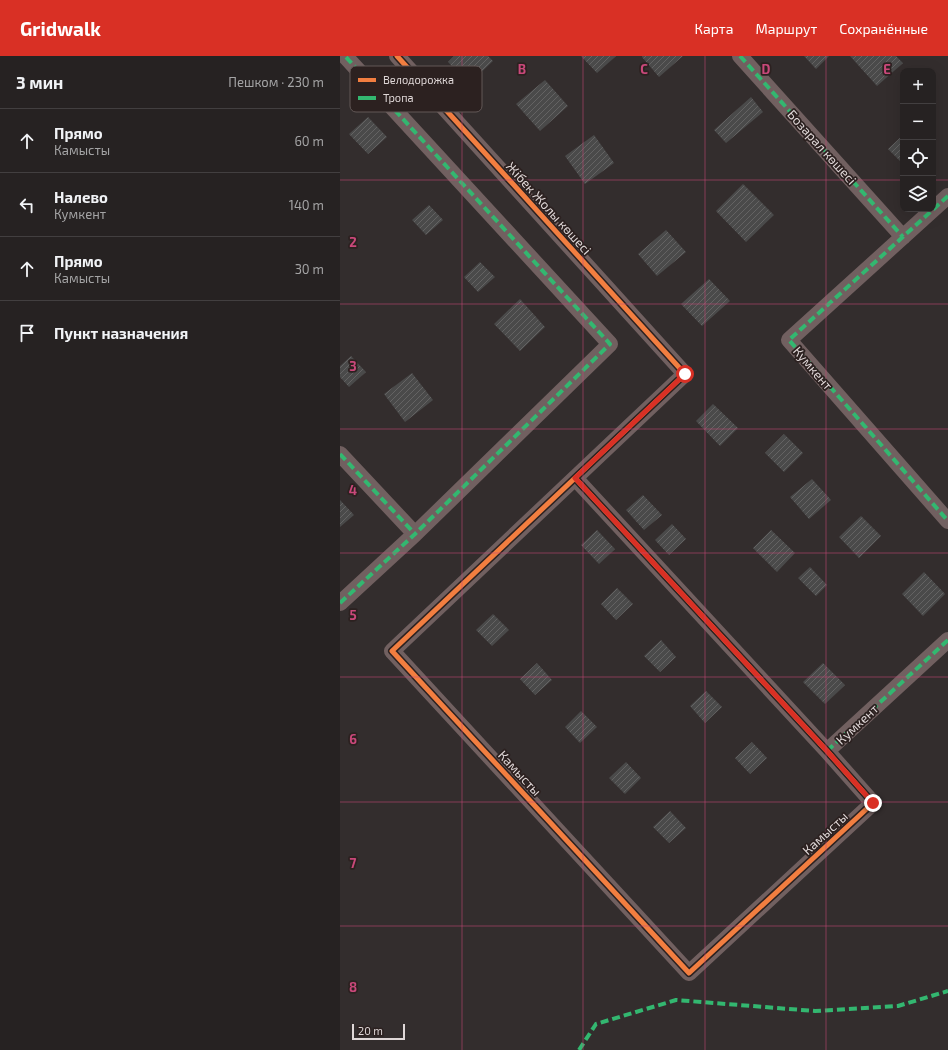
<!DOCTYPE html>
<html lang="ru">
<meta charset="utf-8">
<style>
:root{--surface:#262222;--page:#2e2a2a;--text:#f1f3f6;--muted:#a4a4a5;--line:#423f40;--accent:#d93025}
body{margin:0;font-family:"Exo 2",sans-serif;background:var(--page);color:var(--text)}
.controls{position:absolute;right:12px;top:12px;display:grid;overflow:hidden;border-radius:8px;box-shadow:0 4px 16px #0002}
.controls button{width:36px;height:36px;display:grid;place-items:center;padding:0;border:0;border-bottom:1px solid var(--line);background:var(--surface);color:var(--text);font:20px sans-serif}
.scale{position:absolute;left:12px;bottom:10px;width:53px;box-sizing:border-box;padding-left:4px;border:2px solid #dfd7d7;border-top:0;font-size:11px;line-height:14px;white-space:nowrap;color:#dfd7d7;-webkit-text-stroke:3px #2c2120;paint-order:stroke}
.stop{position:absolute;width:12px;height:12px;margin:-9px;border:3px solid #d93025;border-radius:50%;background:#fff}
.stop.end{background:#d93025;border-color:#fff;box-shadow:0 1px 4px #0008}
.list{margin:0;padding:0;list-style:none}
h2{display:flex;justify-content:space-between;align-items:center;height:52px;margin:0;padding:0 16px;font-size:17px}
h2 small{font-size:13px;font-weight:400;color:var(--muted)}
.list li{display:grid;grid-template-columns:26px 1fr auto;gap:12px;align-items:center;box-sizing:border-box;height:64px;padding:0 16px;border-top:1px solid var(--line)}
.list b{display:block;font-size:15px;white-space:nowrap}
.list p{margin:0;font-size:13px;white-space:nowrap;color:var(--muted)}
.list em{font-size:13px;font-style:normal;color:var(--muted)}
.icon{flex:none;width:22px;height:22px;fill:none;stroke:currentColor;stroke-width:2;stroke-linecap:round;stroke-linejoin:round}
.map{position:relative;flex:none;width:608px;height:994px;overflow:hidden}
header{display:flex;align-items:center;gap:24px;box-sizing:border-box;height:56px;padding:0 20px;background:var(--accent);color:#fff}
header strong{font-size:19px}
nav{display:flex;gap:22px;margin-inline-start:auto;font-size:14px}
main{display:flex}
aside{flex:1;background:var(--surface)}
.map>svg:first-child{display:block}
.building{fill:url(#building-hatch)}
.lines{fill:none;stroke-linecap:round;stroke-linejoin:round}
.minor{stroke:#716060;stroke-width:16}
.quiet{stroke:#33b770;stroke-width:4;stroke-dasharray:8 4;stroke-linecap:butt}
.cycleway-casing{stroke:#2c2120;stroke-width:8}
.cycleway{stroke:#f27e40;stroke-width:5}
.route{stroke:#d93025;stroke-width:5}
.grid{fill:none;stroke:#c9487a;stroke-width:1;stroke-opacity:0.55}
.labels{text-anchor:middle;stroke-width:3.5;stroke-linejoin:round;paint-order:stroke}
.street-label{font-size:13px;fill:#dfd7d7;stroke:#2c2120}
.key{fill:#2c2120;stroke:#625857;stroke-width:1}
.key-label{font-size:11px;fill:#dfd7d7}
.grid-label{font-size:13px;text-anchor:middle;font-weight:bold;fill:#c9487a;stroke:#2c2120;stroke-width:3.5;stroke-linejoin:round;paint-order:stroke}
</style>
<header>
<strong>Gridwalk</strong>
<nav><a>Карта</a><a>Маршрут</a><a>Сохранённые</a></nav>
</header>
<main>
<aside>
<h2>3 мин<small>Пешком · 230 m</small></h2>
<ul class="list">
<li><svg class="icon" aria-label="ahead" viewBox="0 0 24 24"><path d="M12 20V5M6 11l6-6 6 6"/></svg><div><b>Прямо</b><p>Камысты</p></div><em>60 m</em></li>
<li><svg class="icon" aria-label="left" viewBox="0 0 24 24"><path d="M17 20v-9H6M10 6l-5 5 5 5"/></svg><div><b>Налево</b><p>Кумкент</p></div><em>140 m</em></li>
<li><svg class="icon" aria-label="ahead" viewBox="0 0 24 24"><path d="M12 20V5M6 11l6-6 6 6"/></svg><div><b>Прямо</b><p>Камысты</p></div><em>30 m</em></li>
<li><svg class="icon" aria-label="arrive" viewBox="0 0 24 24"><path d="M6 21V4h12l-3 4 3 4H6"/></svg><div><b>Пункт назначения</b></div></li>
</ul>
</aside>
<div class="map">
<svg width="608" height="994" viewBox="0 0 608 994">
<defs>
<pattern id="building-hatch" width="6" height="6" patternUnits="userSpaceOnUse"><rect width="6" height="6" fill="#4a4a4a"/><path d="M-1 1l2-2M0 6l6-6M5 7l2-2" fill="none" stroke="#646363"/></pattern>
</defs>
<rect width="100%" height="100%" fill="#332d2d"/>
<path class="building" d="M114,0H148L153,5L129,28L108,6Z
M241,0H276L257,17Z
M302,0H343L319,21L302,1Z
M464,0H489L476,13Z
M510,0H556L563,7L537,30Z
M205,24L228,50L200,75L176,48Z
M411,41L423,56L386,87L374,74Z
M28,61L47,81L28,98L9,78Z
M254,79L274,107L245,128L225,100Z
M563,79V108L548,93Z
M403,128L434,159L406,186L376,155Z
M89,149L103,164L86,179L72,164Z
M326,174L346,196L317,220L298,198Z
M140,206L155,221L138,236L124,221Z
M369,223L390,245L362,270L341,248Z
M180,243L205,271L180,295L154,268Z
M11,300L26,316L9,331L0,321V310Z
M72,317L93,344L65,366L44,338Z
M373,348L398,372L380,390L356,365Z
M444,378L463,397L444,416L425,397Z
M472,423L491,444L469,463L450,441Z
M303,439L322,459L304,474L286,454Z
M0,444L14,459L0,471Z
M521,460L541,480L519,502L499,481Z
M332,468L346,483L329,499L315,484Z
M257,474L275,493L259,508L241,489Z
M431,474L455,497L437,516L413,492Z
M470,511L487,529L476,540L458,522Z
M584,516L605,538L583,560L562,538Z
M277,532L293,548L276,564L261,548Z
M153,558L169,574L152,590L136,574Z
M321,584L336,601L320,616L304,600Z
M197,607L212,624L195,639L180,623Z
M483,607L505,629L485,648L463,626Z
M366,635L382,651L365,667L350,650Z
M241,655L257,671L240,687L225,671Z
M412,686L427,702L410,718L395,702Z
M286,706L301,722L285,738L269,722Z
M330,755L346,772L329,787L313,771Z"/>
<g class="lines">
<path class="minor" d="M57,0L345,318L52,595L349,917L533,747L487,695L235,422
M400,0L563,181
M608,140L449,284L608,465
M0,398L75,478
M0,547L75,478L270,288L5,0
M487,695L608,584"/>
<path class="quiet" d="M400,0L563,181
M608,140L449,284L608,465
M0,398L75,478
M0,547L75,478L270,288L5,0
M487,695L608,584
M239,994L256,968L336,944L475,955L558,950L608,935"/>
<g class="cycleway-casing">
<path id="cycleway" d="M57,0L345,318L52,595L349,917L533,747L487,695L235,422"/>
</g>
<use href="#cycleway" class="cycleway"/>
</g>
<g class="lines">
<path class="route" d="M345,318L235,422L487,695L533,747"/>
</g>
<path class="grid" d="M122,0V994M243,0V994M365,0V994M486,0V994M0,124H563M593,124H608M0,248H608M0,373H608M0,497H608M0,621H608M0,746H608M0,870H608"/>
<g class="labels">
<g class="street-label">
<text transform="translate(482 91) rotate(48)" y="5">Бозарал көшесі</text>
<text transform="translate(209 152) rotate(48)" y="5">Жібек Жолы көшесі</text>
<text transform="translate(473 312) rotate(49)" y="5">Кумкент</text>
<text transform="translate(517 668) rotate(-43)" y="5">Кумкент</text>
<text transform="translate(180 717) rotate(47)" y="5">Камысты</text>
<text transform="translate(485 777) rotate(-43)" y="5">Камысты</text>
</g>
</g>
<rect x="10" y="10" width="132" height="46" rx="6" class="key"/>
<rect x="18" y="22" width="18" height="4" fill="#f27e40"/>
<rect x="18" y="40" width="18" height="4" fill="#33b770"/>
<g class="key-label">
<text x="43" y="28">Велодорожка</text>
<text x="43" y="46">Тропа</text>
</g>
<g class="grid-label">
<text x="182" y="18">B</text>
<text x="304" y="18">C</text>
<text x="426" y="18">D</text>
<text x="547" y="18">E</text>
<text x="13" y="191">2</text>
<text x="13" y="315">3</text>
<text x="13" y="439">4</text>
<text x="13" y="564">5</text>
<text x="13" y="688">6</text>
<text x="13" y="812">7</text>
<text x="13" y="936">8</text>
</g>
</svg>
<div class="controls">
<button>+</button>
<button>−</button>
<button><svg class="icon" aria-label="locate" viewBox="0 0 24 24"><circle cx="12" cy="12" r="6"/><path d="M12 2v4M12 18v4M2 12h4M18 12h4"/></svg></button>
<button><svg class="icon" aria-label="layers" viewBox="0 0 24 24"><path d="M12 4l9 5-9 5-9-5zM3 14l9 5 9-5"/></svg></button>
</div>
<div class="scale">20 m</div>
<div class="stop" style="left:345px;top:318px"></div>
<div class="stop end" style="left:533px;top:747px"></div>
</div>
</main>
